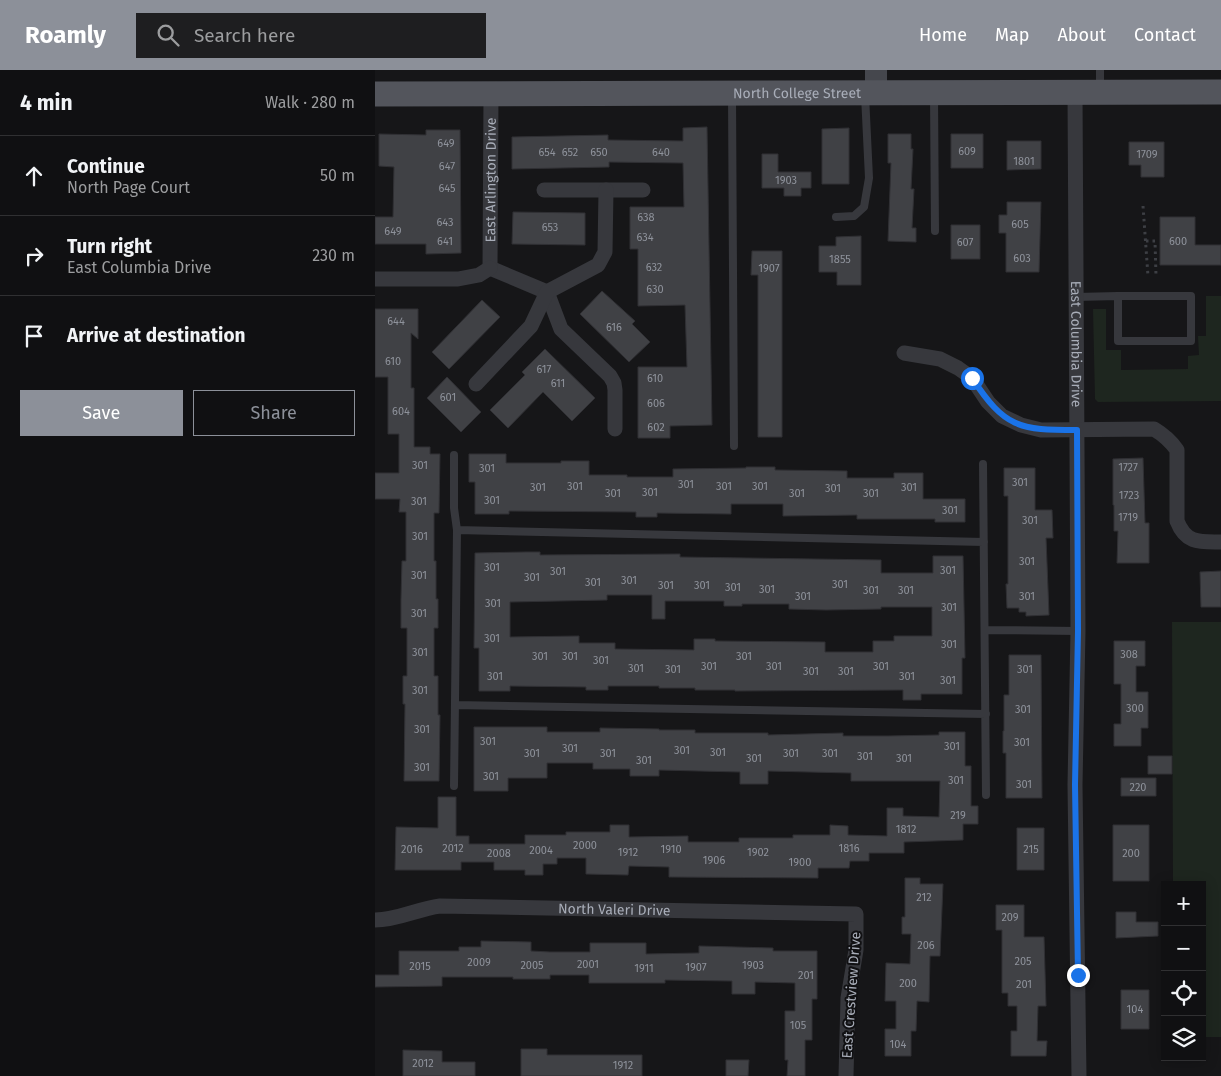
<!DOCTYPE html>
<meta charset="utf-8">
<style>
:root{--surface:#101012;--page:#1e1e20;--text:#f1f3f6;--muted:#9c9d9f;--line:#303032;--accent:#8c9099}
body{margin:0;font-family:"Fira Sans",sans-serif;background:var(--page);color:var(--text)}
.controls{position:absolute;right:15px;bottom:15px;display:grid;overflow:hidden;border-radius:0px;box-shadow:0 2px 12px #0003}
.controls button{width:45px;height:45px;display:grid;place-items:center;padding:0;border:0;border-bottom:1px solid var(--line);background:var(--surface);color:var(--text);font:25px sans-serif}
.stop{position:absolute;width:15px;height:15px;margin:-11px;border:4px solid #1a73e8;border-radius:50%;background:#fff}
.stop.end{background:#1a73e8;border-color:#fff;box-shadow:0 1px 5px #0008}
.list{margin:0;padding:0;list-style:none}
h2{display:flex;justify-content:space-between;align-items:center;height:65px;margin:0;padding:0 20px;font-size:21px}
h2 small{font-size:16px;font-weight:400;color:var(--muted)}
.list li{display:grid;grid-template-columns:32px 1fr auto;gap:15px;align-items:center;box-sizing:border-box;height:80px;padding:0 20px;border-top:1px solid var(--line)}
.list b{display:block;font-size:19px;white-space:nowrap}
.list p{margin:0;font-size:16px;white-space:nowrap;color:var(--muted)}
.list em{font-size:16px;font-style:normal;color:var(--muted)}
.actions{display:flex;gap:10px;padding:15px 20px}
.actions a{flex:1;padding:11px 0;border:1px solid var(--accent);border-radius:0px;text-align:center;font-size:18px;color:var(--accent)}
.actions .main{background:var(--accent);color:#fff}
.icon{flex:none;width:28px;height:28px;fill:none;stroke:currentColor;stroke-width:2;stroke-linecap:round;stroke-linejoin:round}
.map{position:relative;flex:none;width:846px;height:1006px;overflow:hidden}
header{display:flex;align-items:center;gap:30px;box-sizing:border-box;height:70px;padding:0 25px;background:var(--accent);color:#fff}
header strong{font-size:24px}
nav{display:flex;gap:28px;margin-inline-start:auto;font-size:18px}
.search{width:350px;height:45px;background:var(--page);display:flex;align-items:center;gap:12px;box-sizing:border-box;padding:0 18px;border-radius:0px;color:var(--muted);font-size:19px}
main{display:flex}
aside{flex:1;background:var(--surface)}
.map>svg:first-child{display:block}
.green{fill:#1e261f}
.building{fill:#404145;stroke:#303034;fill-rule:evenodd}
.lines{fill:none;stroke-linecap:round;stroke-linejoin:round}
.path{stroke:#3d3f44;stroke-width:3;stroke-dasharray:2.5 4;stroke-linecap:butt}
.lane{stroke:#37383d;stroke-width:8}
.street{stroke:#37383d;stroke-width:15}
.secondary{stroke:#45474d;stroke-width:22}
.primary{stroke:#53555c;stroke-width:25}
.route{stroke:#1a73e8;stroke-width:6}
.labels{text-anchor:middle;stroke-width:4;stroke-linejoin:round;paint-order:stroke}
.number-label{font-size:11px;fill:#8e929b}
.street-label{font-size:14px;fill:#a8adb8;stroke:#111113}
</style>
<header>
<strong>Roamly</strong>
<div class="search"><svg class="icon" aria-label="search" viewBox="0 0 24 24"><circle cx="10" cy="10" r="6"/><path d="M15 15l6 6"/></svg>Search here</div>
<nav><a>Home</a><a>Map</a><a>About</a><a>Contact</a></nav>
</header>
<main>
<aside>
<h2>4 min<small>Walk · 280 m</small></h2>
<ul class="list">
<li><svg class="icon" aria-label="ahead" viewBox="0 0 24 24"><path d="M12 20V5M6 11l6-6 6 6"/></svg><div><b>Continue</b><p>North Page Court</p></div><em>50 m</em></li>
<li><svg class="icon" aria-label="right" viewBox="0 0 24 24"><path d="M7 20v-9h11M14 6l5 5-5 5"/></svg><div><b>Turn right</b><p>East Columbia Drive</p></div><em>230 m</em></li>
<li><svg class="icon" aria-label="arrive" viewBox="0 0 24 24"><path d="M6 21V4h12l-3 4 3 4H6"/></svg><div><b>Arrive at destination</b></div></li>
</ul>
<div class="actions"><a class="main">Save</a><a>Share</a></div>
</aside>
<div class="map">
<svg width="846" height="1006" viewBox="0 0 846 1006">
<rect width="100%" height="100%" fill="#161618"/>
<path class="green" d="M831,226H846V331L723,332L720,329L718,239H731V280H746V300L813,299V286L824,285L823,266H831Z
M797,552H846V967H827V815H798Z"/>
<path class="building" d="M332,57L337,355L295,356V368H263V297H312L310,235L263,236V179H255V137H309L308,93L234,92V97L137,99V67L233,65V70L308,71V58Z
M474,58V114H447V59Z
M51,60H85L86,183L51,184V174H0V147H18L19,97L4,96V64L51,65Z
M513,64H536V79H538L536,119H539L537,158H541V172L513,171L516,93H513Z
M576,64H608V98H576Z
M632,71H666V99L632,100Z
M754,72H789V107H766V95H754Z
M387,84H403V102H436V118H426V126H409V118H387Z
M632,132H666L664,202H631V163H624V145H632Z
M138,142L210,143V175L137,174Z
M785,147H820V175H846V195H785Z
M576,155H605V189H576Z
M486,166V215H462V202H444V176H461V167Z
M377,181H407V367H383V205H376Z
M227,221L260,251L257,254L275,272L254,292L205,244Z
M107,230L125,247L74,299L57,282Z
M0,239H43V269L36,263V318H39V377H55V384H65L64,443H59V491H61V529H63V558H59V606H63V645H65L64,711H29L30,634H28V606H32V558H26V529L27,491H31V442H24L25,429H0V403H24V364H13V307H0Z
M170,279L220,328L197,351L168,322L133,358L115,340L150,305L147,302Z
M72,307L106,342L86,362L52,328Z
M94,384H131V393H186V391H214V405H252V407H298V399L371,398V397H400V400L472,401V408H519V403H548V429H590V452H560V449H482V445L408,446V434H356V444L282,443V447H261V442L134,441V444H100V412H94Z
M768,388L770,453H774V493H742L743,461H739V435H738V389Z
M629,398H660V440H677L678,468H671L674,545L651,546V542H644V538H632L631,514H633V426H629Z
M150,482H165V485L305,484V487L506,490V503H558V486H588L590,588H587V624H546V630H528V620L360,621V620H320V618H284V616H233V620H211V617L135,616V621H104V578H99L100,483ZM232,525H277V549H290V531H349V536H367V534H414V539L451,540L506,539V537H557V566H519V571H498V582H450V572L340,571V569H319V580L240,579V573H204V566L135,567V532L232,530Z
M846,501V537H826L825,502Z
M739,571H770V596H761V622H773V658H766V676H739V654H746V614H739Z
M634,585H666L667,728H631V683H628V661H629V625H634Z
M99,657H172V662H225V658L284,659V660H320V663H393V665L468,663V666H513L564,665V662H590V696H596V736H603V754H588V770L529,772V783H494V791H475L474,798H443V808L294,807V797L254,796L253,805L211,804V788H182V794H168V805H150V800H119V792H86V800H20L21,757L63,758V727H81V766H94V774H150V765H191V762H235V755H254V767L313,766V772H364V768H418V765H455V755L473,756V765L512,766V738H528V746L564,747L565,711H476V703L393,701V714H365V702L284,700V706H255V699H218V693H172V708H133V721H99Z
M773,686H797V704H773Z
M746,708H781V726H746Z
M738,755H774V811H738Z
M642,758H669V800H642Z
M530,808H545V814H568L565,886H555L554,932L542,931L541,961H536V986H510V959H521V931H510L511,893L535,894L536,864H527V847H530Z
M621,835H649V867H669L671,936H663L662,971H672L671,986H636V961H642V936H633V923H627V860H621Z
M741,842H761V852H783V866L741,868Z
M106,871L156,872V881L175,882H215V873H271V884L324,883V876L398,878V881H442V929H437V970H430V1006H412L413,990H410V941H420V913L380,912V924H357V911L290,910V913H214V905H175V909H138V907H67V916L0,917V905H24V881H84V877H106Z
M746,920H774V959H746Z
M146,979H172V985H267V1006H146Z
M28,980L67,981V992H100V1006H28Z
M351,990H374L373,1006H351Z"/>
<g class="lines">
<path class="path" d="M768,136L773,206
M771,171H780L781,206"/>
<path class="lane" d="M725,0V18
M357,25L359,376
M559,25L560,161
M461,147L479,146L489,137L494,108L490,25
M743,226H816V271H743Z
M701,227L743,226
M79,385V438L82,460L79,716
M608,394L611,725
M82,460L609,472
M610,560L703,561
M80,635L611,644"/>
<g class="street">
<path id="s1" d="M700,23L703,561L700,715L704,1006"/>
<path d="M169,120H268"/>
<path d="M115,198L172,222L186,259L235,306L239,313L240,320V359"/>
<path id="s2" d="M115,198L116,24"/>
<path d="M0,209H83L104,205L115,198"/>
<path d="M529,283L565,289L583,298L597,308L613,332L627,346L646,355L666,360L779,359C789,365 795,370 802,380V451C811,474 825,472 846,472"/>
<path d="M101,314L156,256L172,222L223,195L230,182L231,120"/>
<path id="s3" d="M0,850C23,850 42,839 65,836L481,844V880L473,928L471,1006"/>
</g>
<path class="secondary" d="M501,0V23"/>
<path class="primary" id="s4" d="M0,24L846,22"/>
</g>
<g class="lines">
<path class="route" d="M597,308C630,358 644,360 702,360L703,561L700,715L703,905"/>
</g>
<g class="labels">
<g class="number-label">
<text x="71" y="77">649</text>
<text x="592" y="85">609</text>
<text x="172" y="86">654</text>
<text x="195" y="86">652</text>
<text x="224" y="86">650</text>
<text x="286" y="86">640</text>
<text x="772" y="88">1709</text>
<text x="649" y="95">1801</text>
<text x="72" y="100">647</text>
<text x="411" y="114">1903</text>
<text x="72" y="122">645</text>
<text x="271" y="151">638</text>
<text x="70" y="156">643</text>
<text x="645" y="158">605</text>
<text x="175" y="161">653</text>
<text x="18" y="165">649</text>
<text x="270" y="171">634</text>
<text x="70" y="175">641</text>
<text x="803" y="175">600</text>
<text x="590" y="176">607</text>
<text x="647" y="192">603</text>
<text x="465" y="193">1855</text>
<text x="279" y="201">632</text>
<text x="394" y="202">1907</text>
<text x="280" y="223">630</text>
<text x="21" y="255">644</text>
<text x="239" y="261">616</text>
<text x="18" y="295">610</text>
<text x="169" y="303">617</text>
<text x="280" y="312">610</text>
<text x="183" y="317">611</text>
<text x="73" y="331">601</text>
<text x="281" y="337">606</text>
<text x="26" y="345">604</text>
<text x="281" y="361">602</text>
<text x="45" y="399">301</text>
<text x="753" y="401">1727</text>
<text x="112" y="402">301</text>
<text x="645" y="416">301</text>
<text x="311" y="418">301</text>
<text x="200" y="420">301</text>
<text x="349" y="420">301</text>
<text x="385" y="420">301</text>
<text x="163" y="421">301</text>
<text x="534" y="421">301</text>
<text x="458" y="422">301</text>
<text x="275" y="426">301</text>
<text x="238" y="427">301</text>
<text x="422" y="427">301</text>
<text x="496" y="427">301</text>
<text x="754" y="429">1723</text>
<text x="117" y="434">301</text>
<text x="44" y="435">301</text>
<text x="575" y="444">301</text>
<text x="753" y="451">1719</text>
<text x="655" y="454">301</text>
<text x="45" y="470">301</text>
<text x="652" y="495">301</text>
<text x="117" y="501">301</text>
<text x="573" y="504">301</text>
<text x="183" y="505">301</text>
<text x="44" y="509">301</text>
<text x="157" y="511">301</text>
<text x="254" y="514">301</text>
<text x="218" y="516">301</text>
<text x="465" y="518">301</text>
<text x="291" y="519">301</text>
<text x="327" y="519">301</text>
<text x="358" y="521">301</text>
<text x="392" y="523">301</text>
<text x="496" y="524">301</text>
<text x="531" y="524">301</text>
<text x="428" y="530">301</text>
<text x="652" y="530">301</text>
<text x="118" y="537">301</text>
<text x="574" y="541">301</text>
<text x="44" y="547">301</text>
<text x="117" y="572">301</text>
<text x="574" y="578">301</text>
<text x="45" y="586">301</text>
<text x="754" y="588">308</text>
<text x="165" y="590">301</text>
<text x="195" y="590">301</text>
<text x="369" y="590">301</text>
<text x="226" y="594">301</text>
<text x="334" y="600">301</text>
<text x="399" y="600">301</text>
<text x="506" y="600">301</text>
<text x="261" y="602">301</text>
<text x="298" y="603">301</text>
<text x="650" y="603">301</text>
<text x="436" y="605">301</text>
<text x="471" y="605">301</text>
<text x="120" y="610">301</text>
<text x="532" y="610">301</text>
<text x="573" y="614">301</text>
<text x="45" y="624">301</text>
<text x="760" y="642">300</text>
<text x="648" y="643">301</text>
<text x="47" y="663">301</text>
<text x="113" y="675">301</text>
<text x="647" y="676">301</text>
<text x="577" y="680">301</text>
<text x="195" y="682">301</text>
<text x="307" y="684">301</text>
<text x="343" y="686">301</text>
<text x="157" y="687">301</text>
<text x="233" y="687">301</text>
<text x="416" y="687">301</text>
<text x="455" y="687">301</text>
<text x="490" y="690">301</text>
<text x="379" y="692">301</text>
<text x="529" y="692">301</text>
<text x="269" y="694">301</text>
<text x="47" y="701">301</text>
<text x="116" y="710">301</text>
<text x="581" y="714">301</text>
<text x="649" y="718">301</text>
<text x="763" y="721">220</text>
<text x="583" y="749">219</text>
<text x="531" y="763">1812</text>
<text x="210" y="779">2000</text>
<text x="78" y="782">2012</text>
<text x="474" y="782">1816</text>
<text x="37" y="783">2016</text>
<text x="296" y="783">1910</text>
<text x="656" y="783">215</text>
<text x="166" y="784">2004</text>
<text x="253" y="786">1912</text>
<text x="383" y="786">1902</text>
<text x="124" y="787">2008</text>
<text x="756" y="787">200</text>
<text x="339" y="794">1906</text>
<text x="425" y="796">1900</text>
<text x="549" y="831">212</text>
<text x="635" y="851">209</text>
<text x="551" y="879">206</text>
<text x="648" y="895">205</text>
<text x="104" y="896">2009</text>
<text x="213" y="898">2001</text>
<text x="157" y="899">2005</text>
<text x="378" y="899">1903</text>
<text x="45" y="900">2015</text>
<text x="321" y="901">1907</text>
<text x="269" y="902">1911</text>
<text x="431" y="909">201</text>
<text x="533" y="917">200</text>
<text x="649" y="918">201</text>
<text x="760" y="943">104</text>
<text x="423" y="959">105</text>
<text x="523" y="978">104</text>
<text x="48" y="997">2012</text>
<text x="248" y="999">1912</text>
</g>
<g class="street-label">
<text dy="5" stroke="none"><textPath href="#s4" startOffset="422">North College Street</textPath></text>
<text dy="5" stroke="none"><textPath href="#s2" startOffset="88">East Arlington Drive</textPath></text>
<text dy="5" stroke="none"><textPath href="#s1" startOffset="251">East Columbia Drive</textPath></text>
<text dy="5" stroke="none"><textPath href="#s3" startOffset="241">North Valeri Drive</textPath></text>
<text transform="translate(476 925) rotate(-86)" y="5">East Crestview Drive</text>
</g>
</g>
</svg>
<div class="controls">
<button>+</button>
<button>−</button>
<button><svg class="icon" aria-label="locate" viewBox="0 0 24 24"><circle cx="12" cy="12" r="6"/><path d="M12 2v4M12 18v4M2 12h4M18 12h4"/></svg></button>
<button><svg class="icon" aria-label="layers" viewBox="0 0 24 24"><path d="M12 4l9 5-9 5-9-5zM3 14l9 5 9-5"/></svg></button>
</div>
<div class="stop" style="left:597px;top:308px"></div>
<div class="stop end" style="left:703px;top:905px"></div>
</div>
</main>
